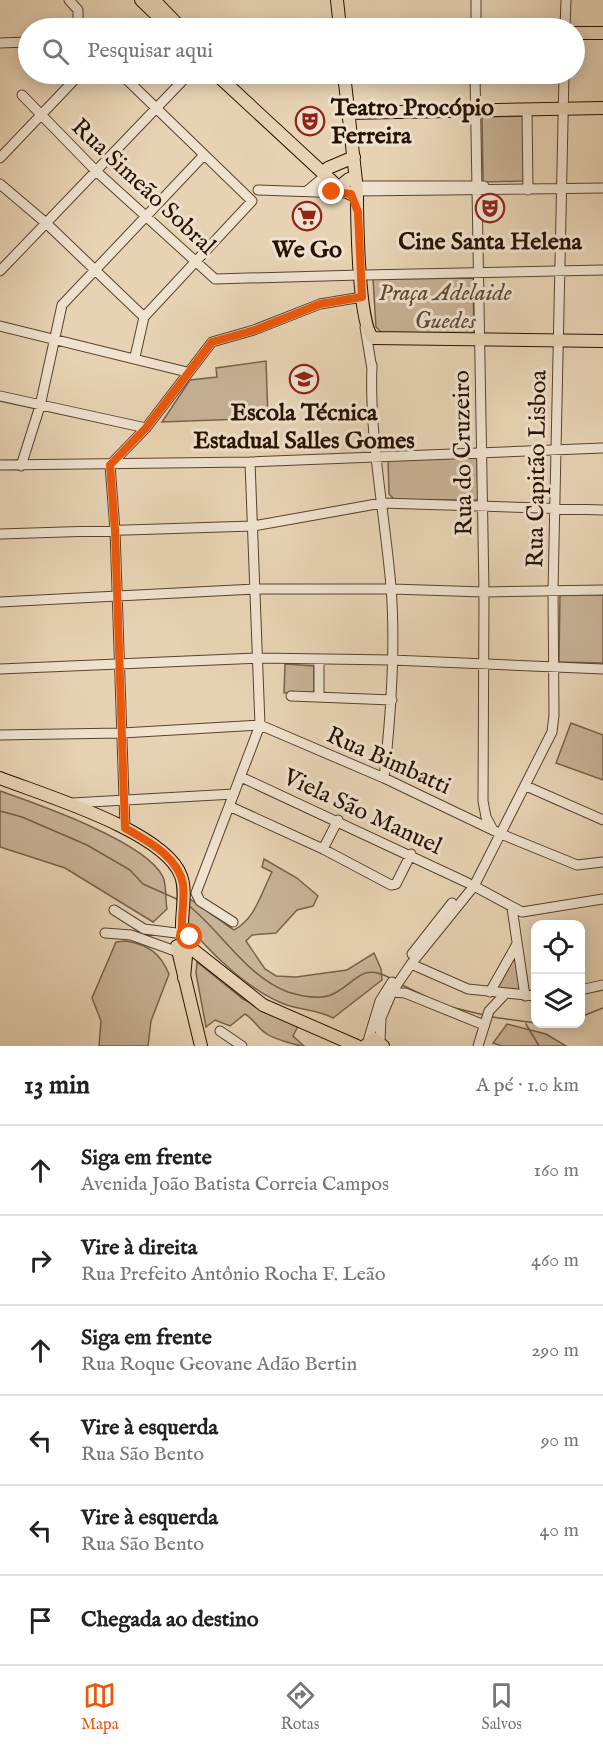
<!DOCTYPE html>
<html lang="pt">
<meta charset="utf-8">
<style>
:root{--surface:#fff;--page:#f6f6f6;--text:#222;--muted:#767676;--line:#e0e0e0;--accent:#ea580c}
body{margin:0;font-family:"IM FELL English",serif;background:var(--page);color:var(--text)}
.controls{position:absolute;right:18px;bottom:18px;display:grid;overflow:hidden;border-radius:12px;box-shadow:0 3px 15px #0003}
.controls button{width:54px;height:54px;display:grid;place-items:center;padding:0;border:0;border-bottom:2px solid var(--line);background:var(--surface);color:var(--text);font:30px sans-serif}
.stop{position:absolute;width:18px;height:18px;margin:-14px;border:4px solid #ea580c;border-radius:50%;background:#fff}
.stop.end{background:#ea580c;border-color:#fff;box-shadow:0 2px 6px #0008}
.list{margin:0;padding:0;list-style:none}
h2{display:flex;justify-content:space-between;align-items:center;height:78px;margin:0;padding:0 24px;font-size:26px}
h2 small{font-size:20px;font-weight:400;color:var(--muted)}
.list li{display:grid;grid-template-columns:39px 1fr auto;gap:18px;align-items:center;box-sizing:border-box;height:90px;padding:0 24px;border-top:2px solid var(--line)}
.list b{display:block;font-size:22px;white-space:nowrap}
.list p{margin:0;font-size:20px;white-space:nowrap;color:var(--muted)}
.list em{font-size:20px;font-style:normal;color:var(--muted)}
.icon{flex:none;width:33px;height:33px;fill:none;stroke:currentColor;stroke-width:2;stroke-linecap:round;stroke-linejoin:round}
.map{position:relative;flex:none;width:603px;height:1046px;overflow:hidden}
.search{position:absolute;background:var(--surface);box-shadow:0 3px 15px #0003;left:18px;right:18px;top:18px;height:66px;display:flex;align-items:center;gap:15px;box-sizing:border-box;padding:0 21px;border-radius:33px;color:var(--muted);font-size:22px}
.sheet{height:618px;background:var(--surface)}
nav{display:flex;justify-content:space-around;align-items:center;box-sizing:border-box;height:84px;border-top:2px solid var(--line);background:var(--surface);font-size:16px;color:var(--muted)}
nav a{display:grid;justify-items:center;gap:3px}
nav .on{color:var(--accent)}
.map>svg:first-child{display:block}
.green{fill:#c7b296;stroke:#78624c;stroke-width:1.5}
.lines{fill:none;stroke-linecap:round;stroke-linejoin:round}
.stream{stroke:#745e48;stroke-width:1.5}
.minor-casing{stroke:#58422e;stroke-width:11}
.major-casing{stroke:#291102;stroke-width:14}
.minor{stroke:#efe2ce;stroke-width:9}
.major{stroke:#e7d3b4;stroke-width:12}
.route{stroke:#ea580c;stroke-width:8}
.labels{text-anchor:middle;stroke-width:6;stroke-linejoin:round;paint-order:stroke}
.poi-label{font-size:24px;font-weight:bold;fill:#291102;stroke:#efe2ce}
.street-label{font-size:24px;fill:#291102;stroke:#efe2ce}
.park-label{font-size:24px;font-style:italic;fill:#604936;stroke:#efe2ce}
</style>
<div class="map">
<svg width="603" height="1046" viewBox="0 0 603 1046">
<rect width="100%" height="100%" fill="#e7d3b4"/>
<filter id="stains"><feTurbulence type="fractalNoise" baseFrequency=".00333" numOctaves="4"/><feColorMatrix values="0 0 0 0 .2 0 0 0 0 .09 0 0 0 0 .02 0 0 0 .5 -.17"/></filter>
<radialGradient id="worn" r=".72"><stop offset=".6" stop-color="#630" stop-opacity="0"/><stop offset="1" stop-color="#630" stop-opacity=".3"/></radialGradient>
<path class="green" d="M524,116V181L483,182L482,117Z
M473,278L474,335L382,333L376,327L373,279Z
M266,361L268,418L162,422L190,380L217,377L216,368Z
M477,456L478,500H395L389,494L388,460Z
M560,594L603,595V663L559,662Z
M285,664L314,666V692L284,693Z
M571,723L603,735V780L556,763Z
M0,791C37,804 147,842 163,877C167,886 165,900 167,909L153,922L65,868L0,847Z
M264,859L297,878L318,896L313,906L297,910L276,933L252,935L246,941L265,969L276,976L296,977L347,970L374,953L381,969L382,980L333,1018C319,1010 299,1010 284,1004C250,991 207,951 186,922L190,899L234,930C256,918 261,893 272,872L262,867Z
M126,941C149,945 160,953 169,974L151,1021L148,1046H99L101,1021L92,998L116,942Z
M515,956L521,993L496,990Z
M197,962L243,999L298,1026L293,1036L304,1046C298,1046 272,1038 267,1034C258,1029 254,1019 245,1014L230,1026L215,1020L206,1027L196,973Z
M507,1024L546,1034L566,1046H502L493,1043Z"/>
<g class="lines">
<path class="stream" d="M0,811L22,817L87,845L130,870L143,884L179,900
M188,905C222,932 247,977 288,992C301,996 321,1000 333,994C356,983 361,962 390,978
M402,985L427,997
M451,1007L484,1015
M492,1017L536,1023
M580,1017L603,1008
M537,1023H566
M526,1024L539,1046"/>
<g class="minor-casing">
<path id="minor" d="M69,0L78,10V28
M476,28V0
M565,28L566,0
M0,43L28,42
M121,74L252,201L144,317
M475,74L484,592L483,801L486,817L493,830
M22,95L96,171L215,279L360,275
M527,110L528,190
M0,158L80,74
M0,184L46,223L144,317
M363,186H484
M258,190L346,193
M307,191L325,176L327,169
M357,191L603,188
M0,271L189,74
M365,275L603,270
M0,326L187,372
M365,327L372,369
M135,357L144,317
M372,365C369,438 385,514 391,587C396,650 391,715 384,778
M0,396L146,428
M0,465L250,462L603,448
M21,466L40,406L62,305L204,155
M0,534L253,526L382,503L603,510
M0,602L255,589H392L484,592L603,590
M0,669L259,658L392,660L603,669
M291,696L392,700
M319,697V659
M0,735L122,733L260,725L384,778L501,834L577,865L603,862
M241,777L468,883
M526,786L603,820
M72,803L234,794
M229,806L323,849L391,885L396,884L411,854
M125,828L115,530L110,465L146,428L212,342L254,330L320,304L362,297V301
M323,849L338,820
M474,886L522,912L603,899
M512,908L525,996
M114,910L144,929L176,933
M233,922L200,901L196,893L260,725L250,462
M105,933L131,935L178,952
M412,954L452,903
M411,964L468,989L536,996
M580,990L603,985
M392,992L405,993L484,1025
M490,992L517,944
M220,1031L242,1046
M368,1041L380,1001L392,982
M380,1041L381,1018L392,992L411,964L474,886L552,732L554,715L553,591L564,74
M478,1046L489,1011L504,995"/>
</g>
<g class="major-casing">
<path id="major" d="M141,0L170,28
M154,0L181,28
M337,0L340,28
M574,33H603
M216,74L337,186L351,194L357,191L356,181L349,179L344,183L343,188
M344,74L356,181
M348,113L603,108
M328,168L354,157
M357,191C357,215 358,325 373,338
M373,338L603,341
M0,778C43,795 165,831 181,876C187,892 181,914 182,931
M177,946L201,1046
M184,978L187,945L263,1005L357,1046
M365,1046L374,1039L383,1046"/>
</g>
<use href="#minor" class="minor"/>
<use href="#major" class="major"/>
</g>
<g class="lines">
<path class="route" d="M190,937L182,931C181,916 185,899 183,884C178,856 147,841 125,828L115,530L110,465L146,428L212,342L255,330L320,304L362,297L358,212L351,194L332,192"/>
</g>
<defs>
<g id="theatre-ring" transform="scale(1.5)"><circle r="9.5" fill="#efe2ce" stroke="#8f2418" stroke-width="1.5"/><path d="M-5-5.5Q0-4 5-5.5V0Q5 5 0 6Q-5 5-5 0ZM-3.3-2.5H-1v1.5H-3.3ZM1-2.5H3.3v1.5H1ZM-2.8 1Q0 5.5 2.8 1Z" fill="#8f2418"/></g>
<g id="supermarket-ring" transform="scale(1.5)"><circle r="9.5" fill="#efe2ce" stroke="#8f2418" stroke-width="1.5"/><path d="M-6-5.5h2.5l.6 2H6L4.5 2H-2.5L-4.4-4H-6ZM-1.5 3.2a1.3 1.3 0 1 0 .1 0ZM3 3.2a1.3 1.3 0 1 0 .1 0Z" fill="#8f2418"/></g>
<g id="university-ring" transform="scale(1.5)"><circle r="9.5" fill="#efe2ce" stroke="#8f2418" stroke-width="1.5"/><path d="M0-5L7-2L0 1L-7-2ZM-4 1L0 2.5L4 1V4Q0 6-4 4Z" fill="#8f2418"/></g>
</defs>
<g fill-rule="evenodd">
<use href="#theatre-ring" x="310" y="121"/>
<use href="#theatre-ring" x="490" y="208"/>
<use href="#supermarket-ring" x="307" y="216"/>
<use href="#university-ring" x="304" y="379"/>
</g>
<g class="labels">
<g class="poi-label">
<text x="331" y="115" text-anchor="start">Teatro Procópio<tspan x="331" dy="28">Ferreira</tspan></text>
<text x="490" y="249">Cine Santa Helena</text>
<text x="307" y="257">We Go</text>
<text x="304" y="420">Escola Técnica<tspan x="304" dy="28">Estadual Salles Gomes</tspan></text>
</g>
<g class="street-label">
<text transform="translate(144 186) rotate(43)" y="8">Rua Simeão Sobral</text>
<text transform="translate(462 453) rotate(-91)" y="8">Rua do Cruzeiro</text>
<text transform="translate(536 469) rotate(-89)" y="8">Rua Capitão Lisboa</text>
<text transform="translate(389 760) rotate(24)" y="8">Rua Bimbatti</text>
<text transform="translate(363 811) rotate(25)" y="8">Viela São Manuel</text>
</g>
<g class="park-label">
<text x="445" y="300">Praça Adelaide<tspan x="445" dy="28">Guedes</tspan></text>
</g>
</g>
<rect width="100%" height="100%" filter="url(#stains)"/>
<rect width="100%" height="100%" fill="url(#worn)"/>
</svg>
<div class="controls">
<button><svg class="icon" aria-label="locate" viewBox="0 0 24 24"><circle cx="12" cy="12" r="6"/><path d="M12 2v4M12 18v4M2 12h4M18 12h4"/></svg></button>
<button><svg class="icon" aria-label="layers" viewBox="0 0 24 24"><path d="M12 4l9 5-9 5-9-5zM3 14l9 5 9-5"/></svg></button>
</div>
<div class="stop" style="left:190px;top:937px"></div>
<div class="stop end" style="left:332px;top:192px"></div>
<div class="search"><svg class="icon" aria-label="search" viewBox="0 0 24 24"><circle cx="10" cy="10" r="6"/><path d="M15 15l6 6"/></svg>Pesquisar aqui</div>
</div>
<section class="sheet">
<h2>13 min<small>A pé · 1.0 km</small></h2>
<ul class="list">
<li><svg class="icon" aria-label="ahead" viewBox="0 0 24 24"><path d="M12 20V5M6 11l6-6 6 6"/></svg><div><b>Siga em frente</b><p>Avenida João Batista Correia Campos</p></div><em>160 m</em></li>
<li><svg class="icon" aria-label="right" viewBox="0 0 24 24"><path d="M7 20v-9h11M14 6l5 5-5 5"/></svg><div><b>Vire à direita</b><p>Rua Prefeito Antônio Rocha F. Leão</p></div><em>460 m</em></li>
<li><svg class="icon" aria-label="ahead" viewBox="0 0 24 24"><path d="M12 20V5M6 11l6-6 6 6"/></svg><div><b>Siga em frente</b><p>Rua Roque Geovane Adão Bertin</p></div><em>290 m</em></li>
<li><svg class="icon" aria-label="left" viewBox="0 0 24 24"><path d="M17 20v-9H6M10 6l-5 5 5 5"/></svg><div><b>Vire à esquerda</b><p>Rua São Bento</p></div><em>90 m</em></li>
<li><svg class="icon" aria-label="left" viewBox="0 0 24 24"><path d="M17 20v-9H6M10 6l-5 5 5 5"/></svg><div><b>Vire à esquerda</b><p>Rua São Bento</p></div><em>40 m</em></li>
<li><svg class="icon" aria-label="arrive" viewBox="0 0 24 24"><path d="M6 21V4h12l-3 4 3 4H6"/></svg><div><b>Chegada ao destino</b></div></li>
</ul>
</section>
<nav>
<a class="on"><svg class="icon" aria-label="map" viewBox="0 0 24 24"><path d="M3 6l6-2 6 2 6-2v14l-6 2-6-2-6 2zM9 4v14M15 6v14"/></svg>Mapa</a>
<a><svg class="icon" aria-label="directions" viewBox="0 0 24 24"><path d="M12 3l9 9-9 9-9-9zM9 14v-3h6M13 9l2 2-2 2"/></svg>Rotas</a>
<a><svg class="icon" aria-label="saved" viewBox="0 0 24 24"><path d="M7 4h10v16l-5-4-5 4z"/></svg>Salvos</a>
</nav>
